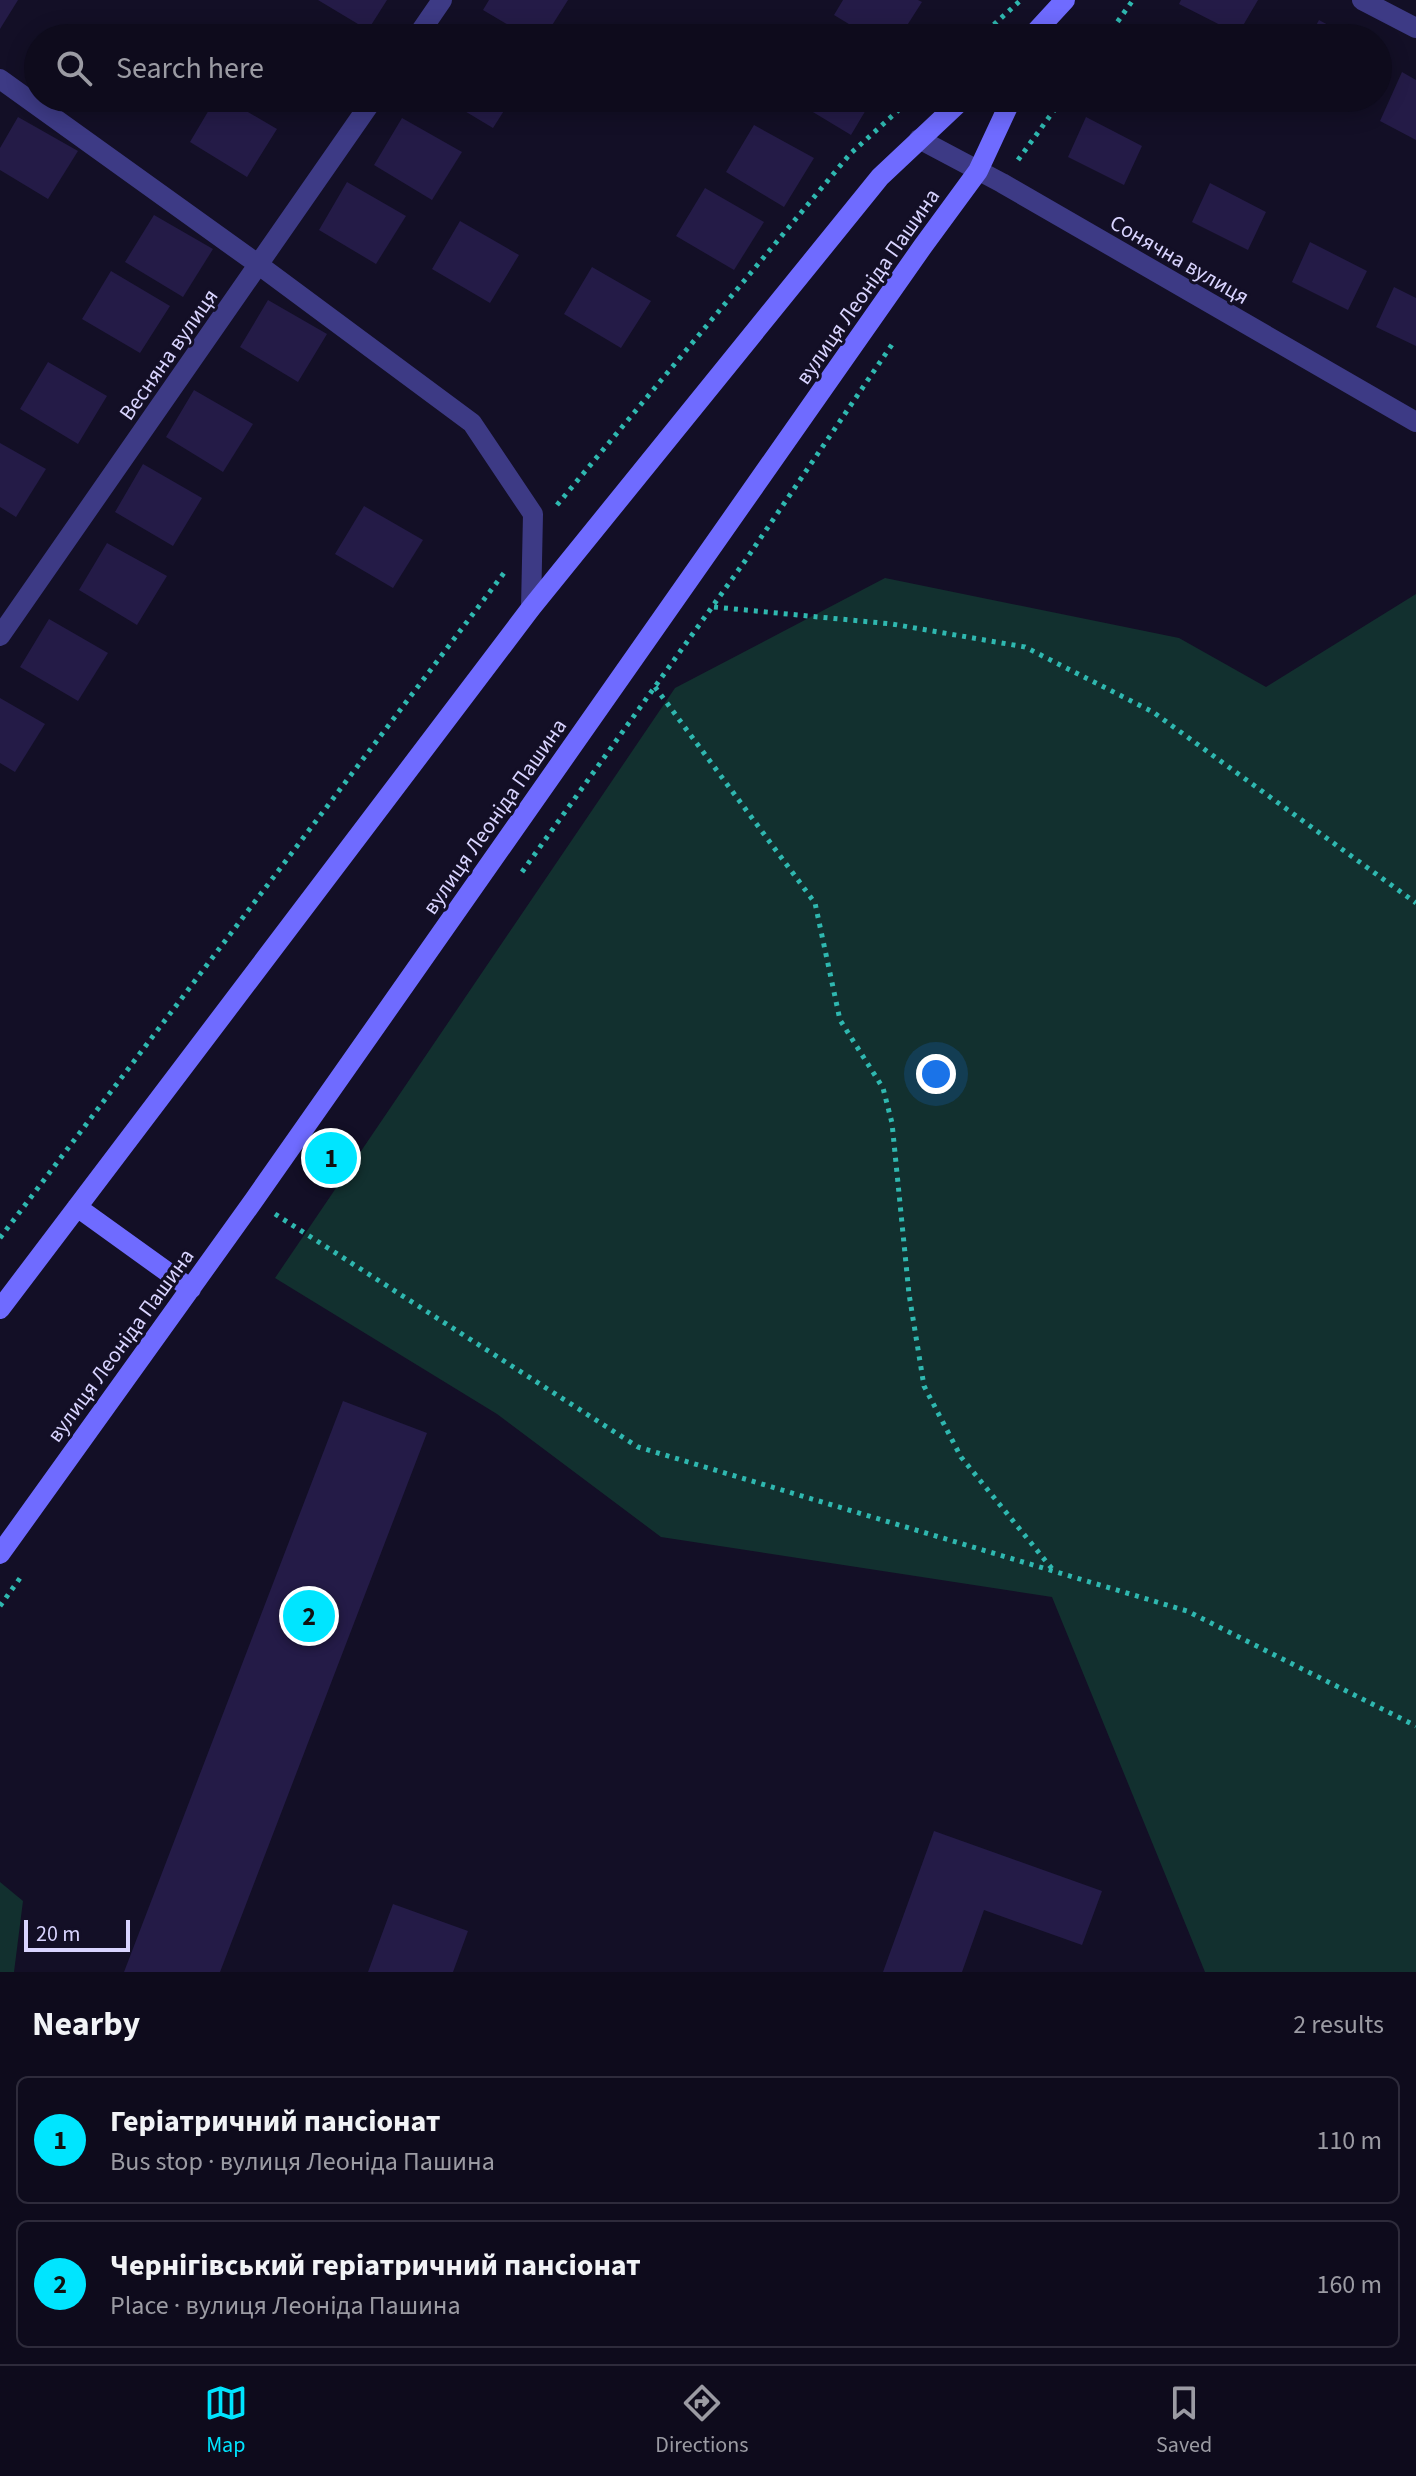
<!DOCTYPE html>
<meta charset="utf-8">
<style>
:root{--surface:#0e0b1c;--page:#1c1929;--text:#f1f3f6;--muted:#9b9ba3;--line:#2e2b3b;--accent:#00e5ff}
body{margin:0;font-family:"Source Sans 3",sans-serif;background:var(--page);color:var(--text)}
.scale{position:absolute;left:24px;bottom:20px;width:106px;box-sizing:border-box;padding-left:8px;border:4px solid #d9d4ff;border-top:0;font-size:22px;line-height:28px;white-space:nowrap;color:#d9d4ff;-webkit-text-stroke:6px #130f26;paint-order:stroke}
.you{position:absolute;left:936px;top:1074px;width:28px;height:28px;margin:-20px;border:6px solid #fff;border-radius:50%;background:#1a73e8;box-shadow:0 0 0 12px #1a73e833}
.badge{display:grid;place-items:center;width:52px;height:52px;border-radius:50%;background:var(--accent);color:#111;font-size:26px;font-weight:700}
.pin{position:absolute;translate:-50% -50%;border:4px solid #fff;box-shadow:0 2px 8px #0006}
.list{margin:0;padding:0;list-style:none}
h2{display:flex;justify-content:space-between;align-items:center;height:104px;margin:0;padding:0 32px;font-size:34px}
h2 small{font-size:26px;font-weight:400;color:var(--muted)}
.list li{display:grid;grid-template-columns:52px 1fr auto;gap:24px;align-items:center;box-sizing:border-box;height:128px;margin:0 16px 16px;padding:0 16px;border:2px solid var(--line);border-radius:12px}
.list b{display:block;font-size:30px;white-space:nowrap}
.list p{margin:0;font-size:26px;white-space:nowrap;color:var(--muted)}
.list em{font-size:26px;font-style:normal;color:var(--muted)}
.icon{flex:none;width:44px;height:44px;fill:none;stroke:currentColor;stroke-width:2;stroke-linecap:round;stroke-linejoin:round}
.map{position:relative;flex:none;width:1416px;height:1972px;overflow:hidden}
.search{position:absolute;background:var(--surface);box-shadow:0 4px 20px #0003;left:24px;right:24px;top:24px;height:88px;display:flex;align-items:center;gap:20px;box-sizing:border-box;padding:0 28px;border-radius:44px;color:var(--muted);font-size:30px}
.sheet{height:392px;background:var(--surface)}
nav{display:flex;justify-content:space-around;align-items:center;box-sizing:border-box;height:112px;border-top:2px solid var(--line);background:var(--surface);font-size:22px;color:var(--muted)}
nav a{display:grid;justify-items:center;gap:4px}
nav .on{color:var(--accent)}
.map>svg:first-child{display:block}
.green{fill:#12302f}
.building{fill:#241b47}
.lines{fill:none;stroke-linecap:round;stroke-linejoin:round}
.path{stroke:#2fb8b0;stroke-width:5;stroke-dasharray:4 6;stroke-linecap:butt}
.street{stroke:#3d3a85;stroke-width:20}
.secondary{stroke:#6f6bff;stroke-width:20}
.labels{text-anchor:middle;stroke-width:6;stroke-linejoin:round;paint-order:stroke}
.street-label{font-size:22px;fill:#d9d4ff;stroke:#130f26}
</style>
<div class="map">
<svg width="1416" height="1972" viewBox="0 0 1416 1972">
<rect width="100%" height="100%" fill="#130f26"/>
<path class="green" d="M885,578L1179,638L1266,687L1416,594V1972H1205L1052,1597L661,1537L497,1414L275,1278L675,688Z
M0,1882L23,1901L14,1972H0Z"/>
<path class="building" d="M0,0H18L0,29Z
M318,0H387L368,30Z
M489,0H568L544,38H530L483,10Z
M843,0H918L922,2L899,38H872L834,15Z
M1181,0H1258L1238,34L1179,4Z
M1319,20L1352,38H1309Z
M277,27L297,38H271Z
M1402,72L1416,80V140L1380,121Z
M216,98H224L277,129L247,177L190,142Z
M290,98H314L307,108Z
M443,98H512L493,128Z
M794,98H873L851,135L793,100Z
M18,117L78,151L48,199L0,170V148Z
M1086,117L1142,146L1124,185L1068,157Z
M402,118L462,152L432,200L374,165Z
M754,125L814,158L784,207L726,172Z
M347,182L406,216L376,264L319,230Z
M1210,183L1266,212L1248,250L1192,222Z
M705,188L764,222L734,270L676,236Z
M154,215L213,249L183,297L125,262Z
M460,221L519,255L490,303L432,269Z
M1310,242L1367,271L1348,310L1292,282Z
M592,267L651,301L621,348L564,314Z
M111,271L170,306L140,353L82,319Z
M1394,287L1416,298V346L1376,327Z
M268,300L327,334L298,382L240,347Z
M48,362L107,396L78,444L20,409Z
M194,390L253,424L223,472L166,437Z
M0,443L46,469L16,517L0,507Z
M143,464L202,498L173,546L115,512Z
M364,506L423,540L393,588L335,554Z
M107,543L167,576L137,625L79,590Z
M49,619L108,653L78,701L20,667Z
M0,698L45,724L15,772L0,763Z
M343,1401L427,1433L220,1972H124Z
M934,1831L1102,1891L1082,1945L984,1910L962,1972H883Z
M393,1904L468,1931L453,1972H368Z"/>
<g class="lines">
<path class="path" d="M979,38L1021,0
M1106,38L1133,0
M1018,160L1063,98
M557,505L850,154L912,98
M714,607L892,624L1025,647L1153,712L1416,903
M655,687L815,903L840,1020L883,1088L892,1123L909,1294L924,1386L961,1457L1053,1570
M522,872L745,561L893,343
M275,1214L638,1447L1187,1611L1416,1726
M0,1238L504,573
M0,1606L23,1574"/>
<path class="street" d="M1362,0L1416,28
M416,38L442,0
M0,79L259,265L472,423L533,514L531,608
M919,139L1002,183L1416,422
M0,636L374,98"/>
<path class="secondary" d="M1030,38L1065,0
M77,1207L191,1289
M0,1309L531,608L880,177L964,98
M0,1554L254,1200L923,246L978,171L1012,98"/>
</g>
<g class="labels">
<g class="street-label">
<text transform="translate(1180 259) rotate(30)" y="8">Сонячна вулиця</text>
<text transform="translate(867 286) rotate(-55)" y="8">вулиця Леоніда Пашина</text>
<text transform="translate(168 354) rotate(-55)" y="8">Весняна вулиця</text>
<text transform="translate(494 816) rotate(-55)" y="8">вулиця Леоніда Пашина</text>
<text transform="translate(120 1345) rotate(-54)" y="8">вулиця Леоніда Пашина</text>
</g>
</g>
</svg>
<div class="scale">20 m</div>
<div class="you"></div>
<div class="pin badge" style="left:331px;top:1158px">1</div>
<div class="pin badge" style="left:309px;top:1616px">2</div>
<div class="search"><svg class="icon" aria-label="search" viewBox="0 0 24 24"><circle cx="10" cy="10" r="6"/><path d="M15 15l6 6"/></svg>Search here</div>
</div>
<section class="sheet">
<h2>Nearby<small>2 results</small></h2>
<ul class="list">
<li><span class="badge">1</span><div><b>Геріатричний пансіонат</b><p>Bus stop · вулиця Леоніда Пашина</p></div><em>110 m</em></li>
<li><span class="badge">2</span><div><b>Чернігівський геріатричний пансіонат</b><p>Place · вулиця Леоніда Пашина</p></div><em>160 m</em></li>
</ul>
</section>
<nav>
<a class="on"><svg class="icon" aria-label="map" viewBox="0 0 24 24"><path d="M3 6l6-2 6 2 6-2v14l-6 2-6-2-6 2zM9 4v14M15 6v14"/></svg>Map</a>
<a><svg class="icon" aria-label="directions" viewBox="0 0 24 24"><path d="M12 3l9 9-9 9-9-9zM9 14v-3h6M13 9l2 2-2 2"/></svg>Directions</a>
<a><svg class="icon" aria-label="saved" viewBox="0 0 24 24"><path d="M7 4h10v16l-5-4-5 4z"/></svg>Saved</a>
</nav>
